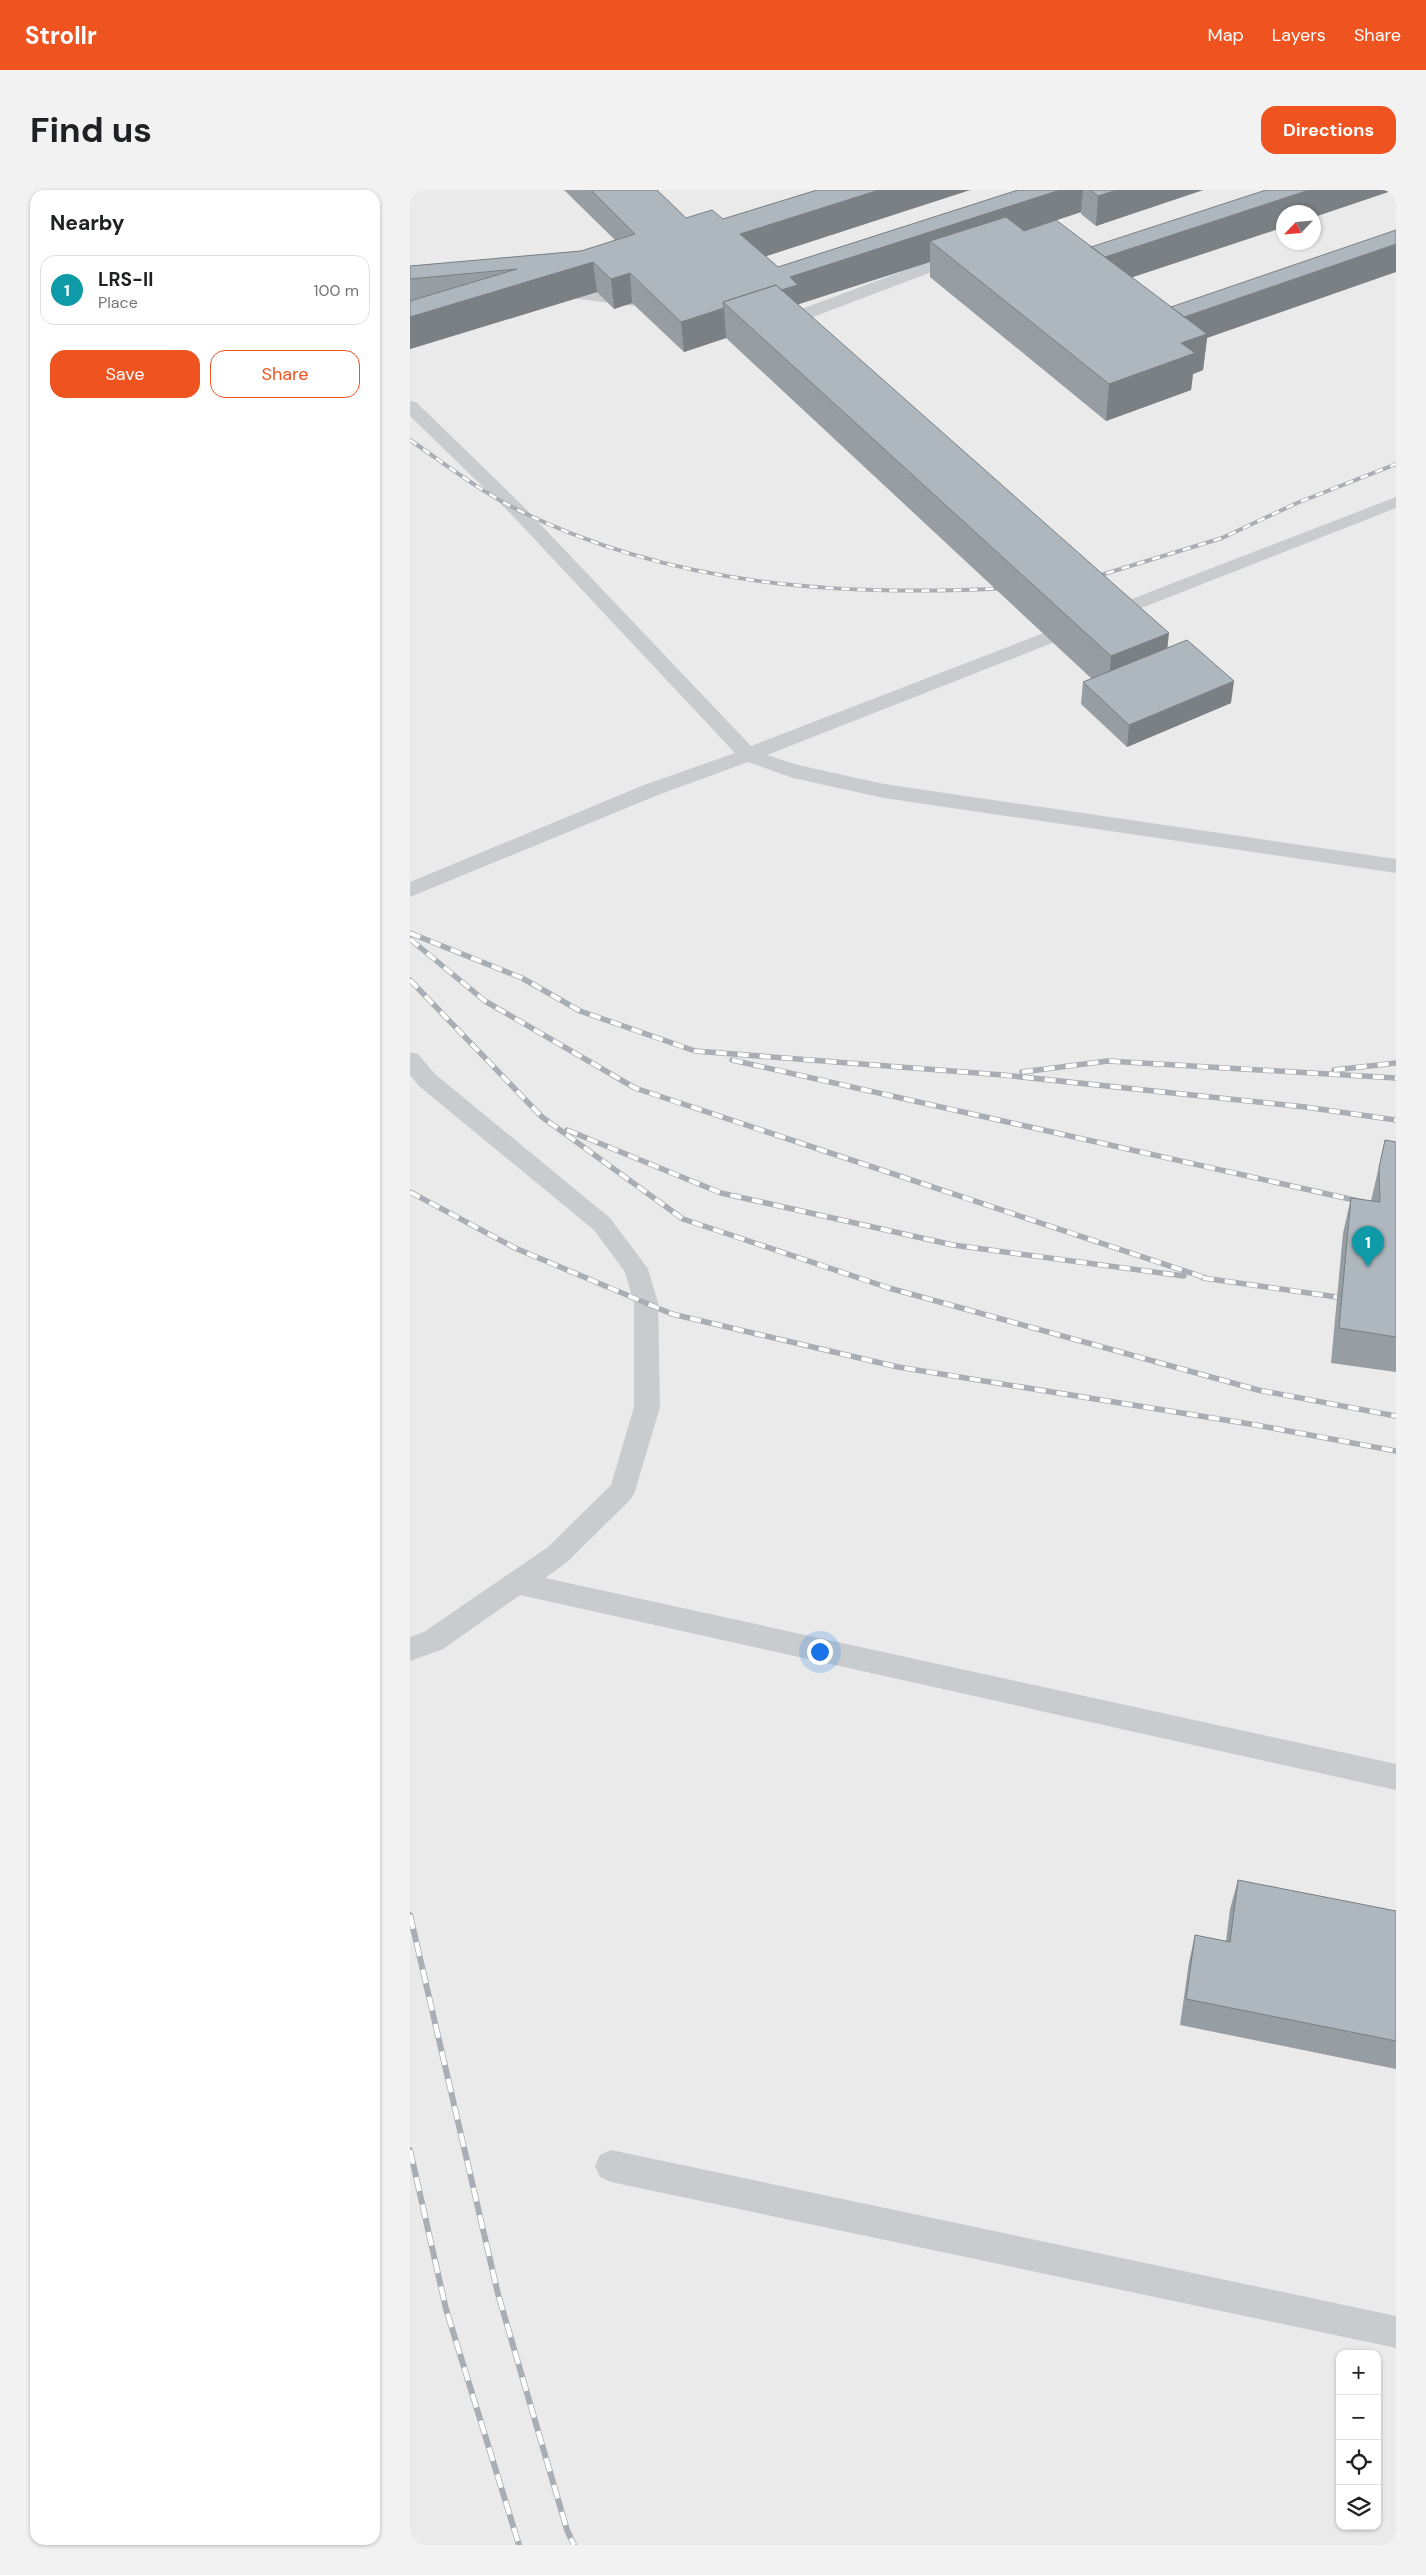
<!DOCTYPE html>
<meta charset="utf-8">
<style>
:root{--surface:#fff;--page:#f2f2f2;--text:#202124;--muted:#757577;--line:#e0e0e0;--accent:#ef531f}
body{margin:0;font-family:"DM Sans",sans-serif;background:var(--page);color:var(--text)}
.controls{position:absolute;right:15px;bottom:15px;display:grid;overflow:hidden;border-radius:10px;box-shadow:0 1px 4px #0004}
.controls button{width:45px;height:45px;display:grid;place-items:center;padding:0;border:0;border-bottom:1px solid var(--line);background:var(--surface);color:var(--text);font:25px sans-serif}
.compass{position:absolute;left:866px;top:15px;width:45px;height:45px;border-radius:50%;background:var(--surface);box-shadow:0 1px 4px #0004;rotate:244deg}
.you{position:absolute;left:409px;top:1461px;width:18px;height:18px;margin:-12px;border:4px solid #fff;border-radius:50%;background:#1a73e8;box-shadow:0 0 0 8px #1a73e833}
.badge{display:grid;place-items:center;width:32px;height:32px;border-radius:50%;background:var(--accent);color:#fff;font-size:16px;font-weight:700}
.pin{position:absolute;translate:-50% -41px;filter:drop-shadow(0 1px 2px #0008)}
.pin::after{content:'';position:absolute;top:26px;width:18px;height:15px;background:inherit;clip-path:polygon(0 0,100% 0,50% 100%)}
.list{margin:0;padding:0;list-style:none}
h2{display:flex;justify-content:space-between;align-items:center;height:65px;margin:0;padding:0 20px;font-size:21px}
h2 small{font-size:16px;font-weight:400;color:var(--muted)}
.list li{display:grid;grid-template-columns:32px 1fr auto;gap:15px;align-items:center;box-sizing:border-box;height:70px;margin:0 10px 10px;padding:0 10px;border:1px solid var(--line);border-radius:15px}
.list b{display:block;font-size:19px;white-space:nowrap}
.list p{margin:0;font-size:16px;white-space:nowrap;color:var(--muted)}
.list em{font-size:16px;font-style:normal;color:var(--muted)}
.actions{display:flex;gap:10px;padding:15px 20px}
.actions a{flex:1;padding:11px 0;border:1px solid var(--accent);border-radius:15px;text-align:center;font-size:18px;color:var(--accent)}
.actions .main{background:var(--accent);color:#fff}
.icon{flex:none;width:28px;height:28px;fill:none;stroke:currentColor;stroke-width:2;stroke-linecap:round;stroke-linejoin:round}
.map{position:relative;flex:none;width:986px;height:2355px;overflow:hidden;border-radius:15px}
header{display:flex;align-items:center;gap:30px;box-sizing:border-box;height:70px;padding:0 25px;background:var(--accent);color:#fff}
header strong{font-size:24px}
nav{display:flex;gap:28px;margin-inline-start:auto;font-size:18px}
.intro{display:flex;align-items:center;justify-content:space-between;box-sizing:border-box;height:120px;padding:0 30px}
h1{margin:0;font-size:35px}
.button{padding:12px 22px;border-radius:15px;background:var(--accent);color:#fff;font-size:18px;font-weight:700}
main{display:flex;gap:30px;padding:0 30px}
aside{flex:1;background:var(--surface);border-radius:15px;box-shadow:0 1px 4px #0004}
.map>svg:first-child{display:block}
.built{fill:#e9eae9;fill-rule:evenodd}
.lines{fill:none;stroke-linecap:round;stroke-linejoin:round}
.service{fill:#c8cccf;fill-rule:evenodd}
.minor{fill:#c8cccf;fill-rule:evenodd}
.rail-far2-casing{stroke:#a8aeb4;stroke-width:4}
.rail-far1-casing{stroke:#a8aeb4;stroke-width:5.5}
.rail-casing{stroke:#a8aeb4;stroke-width:6}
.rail-far2{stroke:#fff;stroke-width:2.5;stroke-dasharray:8;stroke-linecap:butt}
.rail-far1{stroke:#fff;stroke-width:4;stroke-dasharray:11;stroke-linecap:butt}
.rail{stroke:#fff;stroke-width:4.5;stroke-dasharray:14;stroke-linecap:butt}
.wall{fill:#969da3}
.shaded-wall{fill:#7a8084}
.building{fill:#aeb7bd;stroke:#7a8084}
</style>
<header>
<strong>Strollr</strong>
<nav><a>Map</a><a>Layers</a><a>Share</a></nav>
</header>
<div class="intro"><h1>Find us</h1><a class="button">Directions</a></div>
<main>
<aside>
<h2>Nearby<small></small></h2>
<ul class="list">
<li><span class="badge" style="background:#0f9aa8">1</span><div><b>LRS-II</b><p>Place</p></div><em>100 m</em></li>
</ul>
<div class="actions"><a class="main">Save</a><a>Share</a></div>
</aside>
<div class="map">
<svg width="986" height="2355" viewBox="0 0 986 2355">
<rect width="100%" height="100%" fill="#f8f8f5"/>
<path class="built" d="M0,0H986V2355H0ZM874,22H904V52H874ZM930,2164H967V2336H930Z"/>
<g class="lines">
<path class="service" d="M153,97L224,106L232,111L224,116L153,107L143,108L135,103L137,100Z
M0,211L6,212L112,315L341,556L986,307V318L357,565L388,575L474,594L986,669V683L474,608L383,588L338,572L248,605L0,707V692L234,595L325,563L100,323L0,226Z
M0,862L8,864L25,884L200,1028L238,1079L248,1113L250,1217L225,1301L221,1309L156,1373L135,1388L986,1574V1600L110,1405L33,1459L0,1471V1447L14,1442L138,1357L201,1295L224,1217V1113L215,1082L184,1040L9,896L0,885Z
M201,1960L986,2126V2158L201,1992L190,1987L185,1976L190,1965Z"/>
<path class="minor" d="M555,58L561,59L564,63L561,67L382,135H370L367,131L370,127Z"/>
<g class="rail-far2-casing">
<path id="rail-far2" d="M0,250C35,274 70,301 108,320C262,396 430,407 599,398
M681,388L812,348L887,313L986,274"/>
</g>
<g class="rail-far1-casing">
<path id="rail-far1" d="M0,743L112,788L170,821L285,861L593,885L895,917L986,930
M0,749L75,811L225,898L799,1089
M0,790L132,927L273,1029L479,1098L848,1200L986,1226
M322,870L953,1012
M924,880L986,873
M612,882L698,871L986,888
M157,940L311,1003L543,1055L774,1086
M0,1002L105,1058L262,1124L488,1177L846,1235L986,1261
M793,1088L927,1107"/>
</g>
<g class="rail-casing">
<path id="rail" d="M0,1725L88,2104L157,2340L164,2355
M0,1960L36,2119L109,2355"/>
</g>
<use href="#rail-far2" class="rail-far2"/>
<use href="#rail-far1" class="rail-far1"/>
<use href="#rail" class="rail"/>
</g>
<path class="wall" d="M154,0H247L276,28L313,29L407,0H560L356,66L368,77L608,0H793L686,36L671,24V22L617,40L681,57L984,0L904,27V22L874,37L722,87L797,148L793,180L783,184L781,200L696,231L520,87V72L389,114V116L757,458L821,513L717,557L671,514L673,492L682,489L316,148L274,162L222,113L204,119L187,102L0,159V76L171,61L205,50Z
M975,950L986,952V1182L921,1173L933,1043L941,1008L961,1011Z
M828,1690L986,1721V1879L770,1835L779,1772L785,1745L816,1751L820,1719Z"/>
<path class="shaded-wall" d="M469,0H560L332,74L330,44Z
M650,0H673L671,22L538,66L520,51V72L389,114V125L319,117L380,87Z
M680,0H793L686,36L688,6Z
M899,0H984L904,27V22H874V37L687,99L689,69Z
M986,54V82L797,148L793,180L783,184L781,200L696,231L699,194L768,129Z
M183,72L187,102L0,159V127Z
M220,83L222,113L204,119L201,89Z
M314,118L316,148L274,162L271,132Z
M759,443L755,480L698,504L701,466Z
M824,491L821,513L717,557L719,535Z"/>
<path class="building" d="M181,0H247L276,28L302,20L313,29L407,0H469L330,44L368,77L608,0H650L380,87L388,95L371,100L366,95L313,112L314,118L271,132L220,83L201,89L183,72L0,127V111L107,79L0,89V76L171,61L225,44Z
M680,0H707L688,6Z
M856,0H899L695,67L681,57Z
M596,27L614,41L646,30L797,144L771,153L785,163L699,194L520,51Z
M986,40V54L774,127L761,117Z
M366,95L759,443L701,466L313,112Z
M777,450L824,491L719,535L673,492Z
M975,950L986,952V1147L929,1138L941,1008L970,1012L969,978Z
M828,1690L986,1721V1851L776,1809L785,1745L820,1752Z"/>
</svg>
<div class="controls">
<button>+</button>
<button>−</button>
<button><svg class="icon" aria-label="locate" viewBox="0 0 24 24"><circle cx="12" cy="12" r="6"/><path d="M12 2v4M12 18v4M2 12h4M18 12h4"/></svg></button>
<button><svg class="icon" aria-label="layers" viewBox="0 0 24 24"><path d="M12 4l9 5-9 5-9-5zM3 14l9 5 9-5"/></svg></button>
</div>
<svg class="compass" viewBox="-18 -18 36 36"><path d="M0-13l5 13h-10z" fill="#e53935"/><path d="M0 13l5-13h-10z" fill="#757577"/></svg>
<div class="you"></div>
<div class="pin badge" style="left:958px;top:1077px;background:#0f9aa8">1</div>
</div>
</main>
